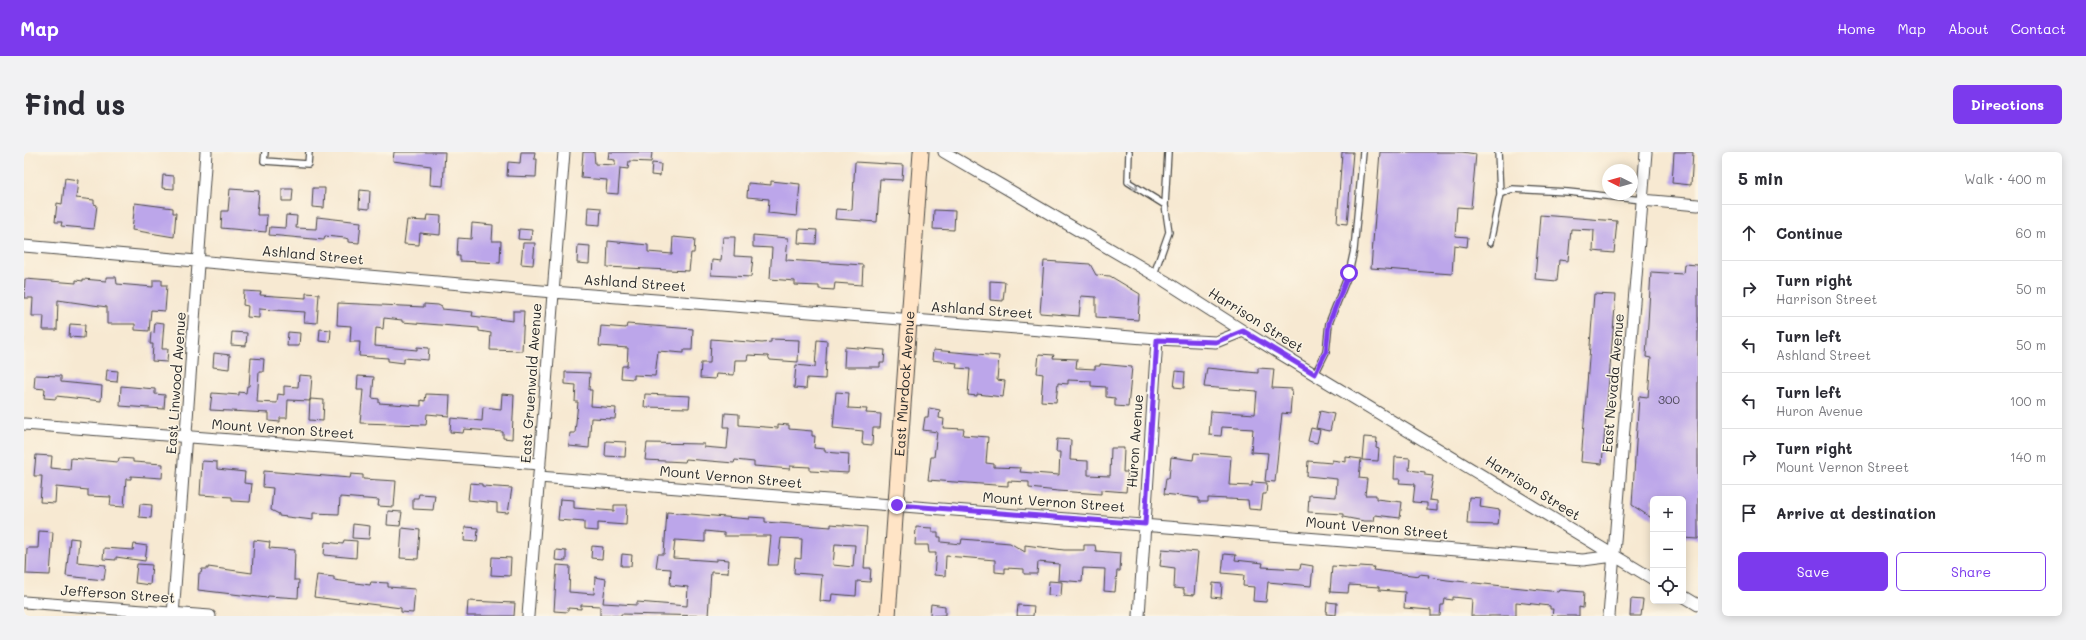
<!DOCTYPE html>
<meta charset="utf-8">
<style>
:root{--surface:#fff;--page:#f2f2f3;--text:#2b2b33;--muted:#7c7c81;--line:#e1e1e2;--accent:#7c3aed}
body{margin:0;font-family:Mali,sans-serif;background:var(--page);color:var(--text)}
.controls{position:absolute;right:12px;bottom:12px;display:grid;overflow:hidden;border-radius:6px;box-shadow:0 2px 10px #0003}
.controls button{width:36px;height:36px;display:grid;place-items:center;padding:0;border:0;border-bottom:1px solid var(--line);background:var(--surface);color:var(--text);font:20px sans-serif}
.compass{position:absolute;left:1578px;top:12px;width:36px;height:36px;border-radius:50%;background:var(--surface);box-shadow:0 2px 10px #0003;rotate:275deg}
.stop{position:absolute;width:12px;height:12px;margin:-9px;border:3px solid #7c3aed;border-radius:50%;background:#fff}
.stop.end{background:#7c3aed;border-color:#fff;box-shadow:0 1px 4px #0008}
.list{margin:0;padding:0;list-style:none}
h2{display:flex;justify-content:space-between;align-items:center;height:52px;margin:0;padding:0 16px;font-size:17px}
h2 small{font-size:13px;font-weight:400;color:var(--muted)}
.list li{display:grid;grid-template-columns:26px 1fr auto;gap:12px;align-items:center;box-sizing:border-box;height:56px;padding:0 16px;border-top:1px solid var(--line)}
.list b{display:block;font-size:15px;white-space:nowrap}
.list p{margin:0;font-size:13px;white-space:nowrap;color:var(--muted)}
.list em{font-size:13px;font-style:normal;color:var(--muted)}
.actions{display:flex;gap:8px;padding:12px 16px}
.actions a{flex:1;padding:9px 0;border:1px solid var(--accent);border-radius:6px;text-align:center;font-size:14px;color:var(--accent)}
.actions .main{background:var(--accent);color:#fff}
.icon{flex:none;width:22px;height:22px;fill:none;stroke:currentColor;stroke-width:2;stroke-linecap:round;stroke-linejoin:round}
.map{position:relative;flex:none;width:1674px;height:464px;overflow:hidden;border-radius:6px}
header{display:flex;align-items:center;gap:24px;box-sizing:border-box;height:56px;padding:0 20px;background:var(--accent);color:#fff}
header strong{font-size:19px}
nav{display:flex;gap:22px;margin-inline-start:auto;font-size:14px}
.intro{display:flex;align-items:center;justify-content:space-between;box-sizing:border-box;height:96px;padding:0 24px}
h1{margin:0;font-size:28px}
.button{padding:10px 18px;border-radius:6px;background:var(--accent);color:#fff;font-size:14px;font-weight:700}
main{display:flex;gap:24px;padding:0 24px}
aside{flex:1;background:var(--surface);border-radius:6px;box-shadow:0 2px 10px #0003}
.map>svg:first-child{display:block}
.building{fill:#bca6ea;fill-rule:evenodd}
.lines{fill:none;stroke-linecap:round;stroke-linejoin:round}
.lane-casing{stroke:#4a4844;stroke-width:8}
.street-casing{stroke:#4a4844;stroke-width:13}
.secondary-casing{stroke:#4a4844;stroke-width:17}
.lane{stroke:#fff;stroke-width:5.5}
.street{stroke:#fff;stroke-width:11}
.secondary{stroke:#ffe4c6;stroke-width:15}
.oneway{stroke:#a0a0a0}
.route{stroke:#7c3aed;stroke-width:5}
.labels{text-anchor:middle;stroke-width:3;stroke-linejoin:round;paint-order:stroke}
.number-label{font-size:12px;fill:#4f4a5b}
.street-label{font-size:14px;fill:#2b2b2b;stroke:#fcf5e5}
</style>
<header>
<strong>Map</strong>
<nav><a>Home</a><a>Map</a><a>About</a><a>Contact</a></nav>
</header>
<div class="intro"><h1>Find us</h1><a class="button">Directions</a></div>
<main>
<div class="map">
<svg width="1674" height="464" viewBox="0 0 1674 464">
<rect width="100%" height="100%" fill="#fcf5e5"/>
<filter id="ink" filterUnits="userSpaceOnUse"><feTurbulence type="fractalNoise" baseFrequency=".025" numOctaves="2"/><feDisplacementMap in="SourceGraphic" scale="8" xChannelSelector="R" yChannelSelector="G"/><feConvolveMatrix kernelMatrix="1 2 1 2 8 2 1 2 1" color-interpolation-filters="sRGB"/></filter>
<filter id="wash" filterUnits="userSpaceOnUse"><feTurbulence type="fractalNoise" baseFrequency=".012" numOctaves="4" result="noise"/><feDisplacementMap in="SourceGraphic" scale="16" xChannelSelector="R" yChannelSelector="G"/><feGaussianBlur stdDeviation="0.9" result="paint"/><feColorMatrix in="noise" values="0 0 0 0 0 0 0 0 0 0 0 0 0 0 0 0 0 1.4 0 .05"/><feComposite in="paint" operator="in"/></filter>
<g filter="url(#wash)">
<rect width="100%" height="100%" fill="#f7e9d2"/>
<g id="blocks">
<path class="building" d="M370,0H421L419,34L406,33L407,14L369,9Z
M497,0H511L510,7H513L512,25L483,24L484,10L496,11Z
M559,0H570L571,12L591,13V8L584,7L585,0H628L627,10L605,9L604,17L596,16L594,42L582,41L583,28L557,26Z
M1318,0H1329L1323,72L1313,71Z
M1356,0H1438L1452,2L1447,56L1433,55L1431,84L1444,85L1443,95L1430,93L1428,122L1347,116Z
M1650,0H1669L1667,33L1648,31Z
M831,10L879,13L878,28L856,27L853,70L811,67L812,57L828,58Z
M628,11L637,12L636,24L627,23Z
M139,23L150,24V37L138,36Z
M41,26L54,28L52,46L70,48V52L73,53L70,77L37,74L38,70H31L33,51L38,52Z
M747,29L776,32L773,64L744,61L745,47L723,45L724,31L747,33Z
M289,36H301L300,56L288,55Z
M206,37L235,39L233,63H243L242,80L197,76L198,59H204Z
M258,37H269L268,49H258Z
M336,38L346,39L345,57L335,56Z
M111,51L149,56V61H152L150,85L108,78Z
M564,55L577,56L576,73L563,72Z
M910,58L931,59L930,78L909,77Z
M262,63L273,64L272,76L292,77L293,65L337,70L335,91L324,90V87L321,86L301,84L300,88L245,83L246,75L261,76Z
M403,63L417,64L416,83L396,81L395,93L380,92L383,68L402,69Z
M1516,63L1593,69L1590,101L1569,99L1570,78L1547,77L1544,109L1535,108L1533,129L1511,127Z
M448,71L469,73L468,89H477L476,111L436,109V104H433L434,86L447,87Z
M495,77L508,78L507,88L494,87Z
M775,77L793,78L792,92L774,91Z
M729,83L764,86L762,108L839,113L838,133L811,131L810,138L795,137V134L771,133V129L746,127L748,96L729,95Z
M649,85L671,87L670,101H667L665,119L583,115L584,89L624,93V100L648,102Z
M699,85H711L710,104L729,105L727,125L687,123L688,108L697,109Z
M499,91H511L509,113L497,112Z
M554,93L566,94L565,112L553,111Z
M1020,109L1066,112L1072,123L1086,124L1116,142L1114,168L1072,165V145L1057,144L1055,164L1016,161Z
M1660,112L1674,113V387L1659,386V347H1629V367L1608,353L1615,244L1624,245L1627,206L1622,205L1627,120L1659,122Z
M82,125H92L93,132L129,135V128H138V133H143L141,159L127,158L125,179L111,178V172H83V155L34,148L33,178H19L20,164H8L9,146H0L1,127L52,131V128L59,129V127L82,129Z
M966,129L981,130L979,149L966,148Z
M220,139L237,140L236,143L282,146V141L295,142L293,171L280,170L281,160L235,157V166L223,165L224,154L219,153Z
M1570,142L1592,143L1578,312L1557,310Z
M314,151L400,155V152L414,153L418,155V157L449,160L448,164L489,169V159H500L498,199L466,198L467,181L455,179V176L378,170V168L360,166L359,177L352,176L351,194L393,198V195L405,196L404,208L380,206V211L364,209V206L335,204L336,190H326L327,174L313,173Z
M131,170L140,171L138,197H144L143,210L128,209L129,192H126L127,180L130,181Z
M46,172L61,173L60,186L45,185Z
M603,172L669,177L668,198H660V201L634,199L631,224L610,223V227L597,226L598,214H603L604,196L575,194L577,174L602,176Z
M296,177L307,178L306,190L295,189Z
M208,180L223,181L222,194L207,193Z
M264,180L276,181L275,194H263Z
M687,187L738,191L747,190V187L775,188L774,210L746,208L744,204L724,203L723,208H711L710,223L692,222L691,227L676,226L677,211H686Z
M793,188L803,189L801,227L783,226L782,237L770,236L772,213L791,215Z
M821,195L861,198L860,211H856V215H820Z
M909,198L975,204L973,228L981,229L979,245L953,242V244L944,243L946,217L932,216L933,211L908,208Z
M190,201L206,203L205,217L189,215Z
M1015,202L1030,203L1029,206L1053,207L1052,216L1071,217V214H1076V212L1108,215L1104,255L1091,254V246L1082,245V235L1067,234V229L1044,228V232L1034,231L1032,250L1017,249L1019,222L1013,221Z
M227,206L240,207L239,220H235L233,250L253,251L254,242L260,243V234L274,235L275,223L288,224L286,249L264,248L263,266H256V270L245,269V261L186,258L188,241L215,243V240L222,241L223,234H225Z
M1183,216L1234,221V216L1250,217L1248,236L1268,237L1266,262L1258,261L1251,330L1241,329L1244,301L1227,300L1229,277L1198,275L1197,284L1185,283L1187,259L1231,262L1233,239L1180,235Z
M83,218L94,219L93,230L82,229Z
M1152,219L1161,220L1160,236L1150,235Z
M541,220L566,221L565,238H568L567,254L592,256L591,267L567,266L565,296L545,294L546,281H551L554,250H551L552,233L541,232Z
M11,223L37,224V230L78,234L77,249L32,244V247L20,246L21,237L10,236Z
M334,224L350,225L348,246L355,247V251L397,254V248L401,249L402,242L426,243L425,264L403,262L402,273L336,271L339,238H333Z
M97,234L131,237V242L141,243L140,257L96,254Z
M812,240L825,241L824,256L843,257L842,261L857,262L856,276H849L848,293L838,292L839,279L809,276Z
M478,242L490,243L488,287L479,286V280L440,277L439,281L426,280L427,266L458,269L459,255L477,257Z
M621,242L666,244L665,256L620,255Z
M286,247L300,248L299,269L285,268Z
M905,256L916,258L915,266L920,267L919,276L940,277L939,283L964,285L962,311L970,312V315L997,316L996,320L1035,323L1036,300H1032L1033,287L1047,288L1046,308L1064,309V323L1086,324L1087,296H1100L1099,320H1104L1102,340L1077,338V342L1034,339L1005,336V330L984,329V334L904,328L907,305H910L913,280L899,278L901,265H904Z
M1296,259L1310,262L1306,279L1292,276Z
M701,261L715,262V273L754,276V272L765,273V277L788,279V284H791L790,296L801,297V300L825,302L824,321L786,319V315L766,314V317L730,314V310L711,308L710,311L662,307L661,310L621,308L623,291L680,292V295L703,297L705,275H700Z
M1287,276L1296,278L1293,291L1284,289Z
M1340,285L1353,286L1352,296L1355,297L1354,309L1338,308Z
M582,289L602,290L601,305L581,304Z
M1170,301L1207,304L1205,333L1228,334V330L1243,331L1242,342H1239L1237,358L1225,357L1224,348L1184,346V350H1175V346L1140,342L1142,326H1145L1147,305L1169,308Z
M12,303L28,304L27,316L46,318L47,306L94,310L95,306L109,307V310L139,312L138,326L107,324V327H102L100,355L86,354L87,345L64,344V338L32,335L31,351L16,350L18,324H10Z
M1322,305L1337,307L1335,326L1343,327L1341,343H1352V347L1378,350L1376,366L1351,363L1350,369H1340L1319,365V362L1284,360L1285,343L1312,345L1313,327L1283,324L1284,309L1308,311V308L1322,310Z
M1371,305L1386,306L1385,318L1401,320V323L1409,324L1405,348L1413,349V359L1403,358V351L1389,350L1391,332L1375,331L1376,327H1370Z
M178,309L193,310V317L221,320L220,331L228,332L226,350L208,349V345L176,343Z
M240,319L326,326L327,322L339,323V327L372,329L370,355L354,354L355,348L316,345L315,362L289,361V368L255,364V362L247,358L249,336L239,335Z
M446,331L458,332V334L488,336L484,361L473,360V351L444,348Z
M395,342L411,343L409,358L389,357V346H394Z
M1445,345L1457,346L1456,355L1476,358L1474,373L1443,372Z
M536,347L550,348V356L590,359V353H603L602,373L574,371V379L560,378V370L534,368Z
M116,352L128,353L127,366L115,365Z
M364,359L378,360L376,374L363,373Z
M643,360L725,367V365L741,366V370L807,375V372L843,375L840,416H847L846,430L833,429L832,444L808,442L807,450L796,449L798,423L770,421L771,406L777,407L778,387L757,386L754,413H744L747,384H700V381L681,379V390L651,388L649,406L692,409V407L705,408L704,421L687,420L684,464L597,462V464H576V454L557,453V457L544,456V460L530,459L533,413L546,414L545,440L570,442L571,425L582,427L579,451L613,453V450L663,454L664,435L646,433L647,417L632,416L634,402H640ZM811,392L831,393L829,415L809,413Z
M329,372L346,374L345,387L328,386Z
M441,375L454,376L453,390L440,389Z
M892,375L908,376V380H914V385H917V390L937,392L938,387L986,391L1001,400V393L1040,398H1060V393H1071L1072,399L1097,401L1096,419H1093L1091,440L1080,439L1081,417L1059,416L1058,430L1034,428L1035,412L1014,410L1013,422H1000V417L981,416V421L971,420V408L922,404L921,424L910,423L912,401H905L904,393H891Z
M378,376L396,378L394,407L376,406Z
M15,379L29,380L26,423L2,422L3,396H14Z
M46,386L55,387L53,410L82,413L80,428L42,424Z
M230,388L246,390L245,396L271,398L270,428H275L274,446L244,444L243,446L174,438L175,421H177L178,417H184V415L228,421Z
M320,388L333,389L332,406L300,403L301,390L319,392Z
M110,392L123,394L121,409L92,405V408L79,407L80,396L109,398Z
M568,394L579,395L578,407L567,406Z
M1138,397L1174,400L1170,443L1160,442V437L1150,436L1151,416L1136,414Z
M532,398L542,399V409L531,408Z
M598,402L608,403L607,414H597Z
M1200,402L1212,403L1211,408L1239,411L1238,415L1276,417L1277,412L1289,414L1287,434L1244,430L1242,450L1229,449L1230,435L1219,434L1220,423L1198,421Z
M468,405L487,406L486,424L467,423Z
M113,412L128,413L126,433L111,431Z
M1308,414L1336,416V414L1350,415L1349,418L1395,424V422L1405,423L1404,425L1423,428L1535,440L1536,438L1560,440L1559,456L1555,455V464H1528L1529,457H1526V454L1492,450V464H1447L1448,447L1429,445V448L1421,447L1420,453H1417L1416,464H1407V458L1380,456L1381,440L1355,438V435L1325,433L1324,441L1306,440Z
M293,423L310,425V428L346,433L347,430L364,431V435L391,437L389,461L377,460V456L290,445Z
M1025,429L1038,430L1037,444L1024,443Z
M1189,431L1198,432L1197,446L1188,445Z
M1607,447L1619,448L1617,464H1606Z
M444,449L491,451L490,464H443Z
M1303,450L1313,451L1312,463L1302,462Z
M907,452L921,454V463L908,464L906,462Z
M994,453L1010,454L1009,464H993Z"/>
</g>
</g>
<g filter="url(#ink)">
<use href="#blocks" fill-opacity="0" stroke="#4a4844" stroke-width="1"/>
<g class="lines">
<g class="lane-casing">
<path id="lane" d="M241,0L240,9L284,12L285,0
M1105,0L1104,30L1141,53
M1474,0L1476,42
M1466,91L1476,42L1488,37L1544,40L1618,48
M1130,122L1145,80L1141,53L1144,0
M1291,222L1302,200L1305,171L1325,121L1330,98L1339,0"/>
</g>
<g class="street-casing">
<path id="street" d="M920,0L1141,129L1219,179L1629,427
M1618,48L1674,53
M0,94L529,140L1133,187L1192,190L1219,179
M0,272L516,312
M515,325L1519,405L1559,408L1590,404
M1659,444L1674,453
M0,450L186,464
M149,464L182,0
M504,464L540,0
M1115,464L1133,187
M1585,464L1622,0"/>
</g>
<g class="secondary-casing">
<g id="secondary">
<path id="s1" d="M864,464L897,0"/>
</g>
</g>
<use href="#lane" class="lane"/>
<use href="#street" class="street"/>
<use href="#secondary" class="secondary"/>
</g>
<defs><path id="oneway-shaft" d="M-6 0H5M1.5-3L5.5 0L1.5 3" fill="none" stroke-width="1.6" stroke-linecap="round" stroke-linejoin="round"/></defs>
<use class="oneway" href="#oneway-shaft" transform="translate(1109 34) rotate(33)"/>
</g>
<g class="lines" filter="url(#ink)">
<path class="route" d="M873,353L1121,372L1133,188L1192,190L1219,179L1291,222L1302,200L1305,171L1325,121"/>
</g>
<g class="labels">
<g class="number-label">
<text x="1645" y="252">300</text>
</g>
<g class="street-label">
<text transform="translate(289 103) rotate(5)" y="5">Ashland Street</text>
<text transform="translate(611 131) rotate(4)" y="5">Ashland Street</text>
<text transform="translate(958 158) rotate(4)" y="5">Ashland Street</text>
<text transform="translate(1232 168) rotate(32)" y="5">Harrison Street</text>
<text transform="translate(152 231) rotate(-86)" y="5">East Linwood Avenue</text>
<text transform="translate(507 231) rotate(-86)" y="5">East Gruenwald Avenue</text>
<text transform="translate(1589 231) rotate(-85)" y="5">East Nevada Avenue</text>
<text dy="5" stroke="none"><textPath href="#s1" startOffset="233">East Murdock Avenue</textPath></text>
<text transform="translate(259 277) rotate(4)" y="5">Mount Vernon Street</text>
<text transform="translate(1111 289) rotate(-86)" y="5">Huron Avenue</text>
<text transform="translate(707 325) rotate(5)" y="5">Mount Vernon Street</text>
<text transform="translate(1509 336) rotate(32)" y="5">Harrison Street</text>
<text transform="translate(1030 350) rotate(4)" y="5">Mount Vernon Street</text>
<text transform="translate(1353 376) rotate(5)" y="5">Mount Vernon Street</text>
<text transform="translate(94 442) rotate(4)" y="5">Jefferson Street</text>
</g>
</g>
</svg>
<div class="controls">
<button>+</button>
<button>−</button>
<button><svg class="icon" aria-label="locate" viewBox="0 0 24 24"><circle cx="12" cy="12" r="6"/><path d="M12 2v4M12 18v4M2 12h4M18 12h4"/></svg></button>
</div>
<svg class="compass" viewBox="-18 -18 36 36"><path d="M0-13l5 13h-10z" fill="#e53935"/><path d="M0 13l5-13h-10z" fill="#7c7c81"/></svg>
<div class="stop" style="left:1325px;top:121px"></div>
<div class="stop end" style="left:873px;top:353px"></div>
</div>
<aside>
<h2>5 min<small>Walk · 400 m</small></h2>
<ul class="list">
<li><svg class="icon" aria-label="ahead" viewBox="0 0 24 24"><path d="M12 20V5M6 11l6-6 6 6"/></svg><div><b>Continue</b></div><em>60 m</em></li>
<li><svg class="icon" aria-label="right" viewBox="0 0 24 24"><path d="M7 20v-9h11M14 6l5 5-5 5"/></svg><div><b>Turn right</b><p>Harrison Street</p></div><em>50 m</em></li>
<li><svg class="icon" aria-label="left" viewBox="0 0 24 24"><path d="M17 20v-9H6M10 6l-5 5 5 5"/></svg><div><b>Turn left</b><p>Ashland Street</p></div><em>50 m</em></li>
<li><svg class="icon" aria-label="left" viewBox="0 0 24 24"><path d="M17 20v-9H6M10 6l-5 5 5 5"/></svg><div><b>Turn left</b><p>Huron Avenue</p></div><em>100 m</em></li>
<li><svg class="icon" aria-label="right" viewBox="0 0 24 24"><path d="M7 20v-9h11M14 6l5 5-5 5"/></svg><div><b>Turn right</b><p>Mount Vernon Street</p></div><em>140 m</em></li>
<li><svg class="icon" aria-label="arrive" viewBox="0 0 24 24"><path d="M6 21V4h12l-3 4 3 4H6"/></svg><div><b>Arrive at destination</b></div></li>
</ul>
<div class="actions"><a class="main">Save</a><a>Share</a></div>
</aside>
</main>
